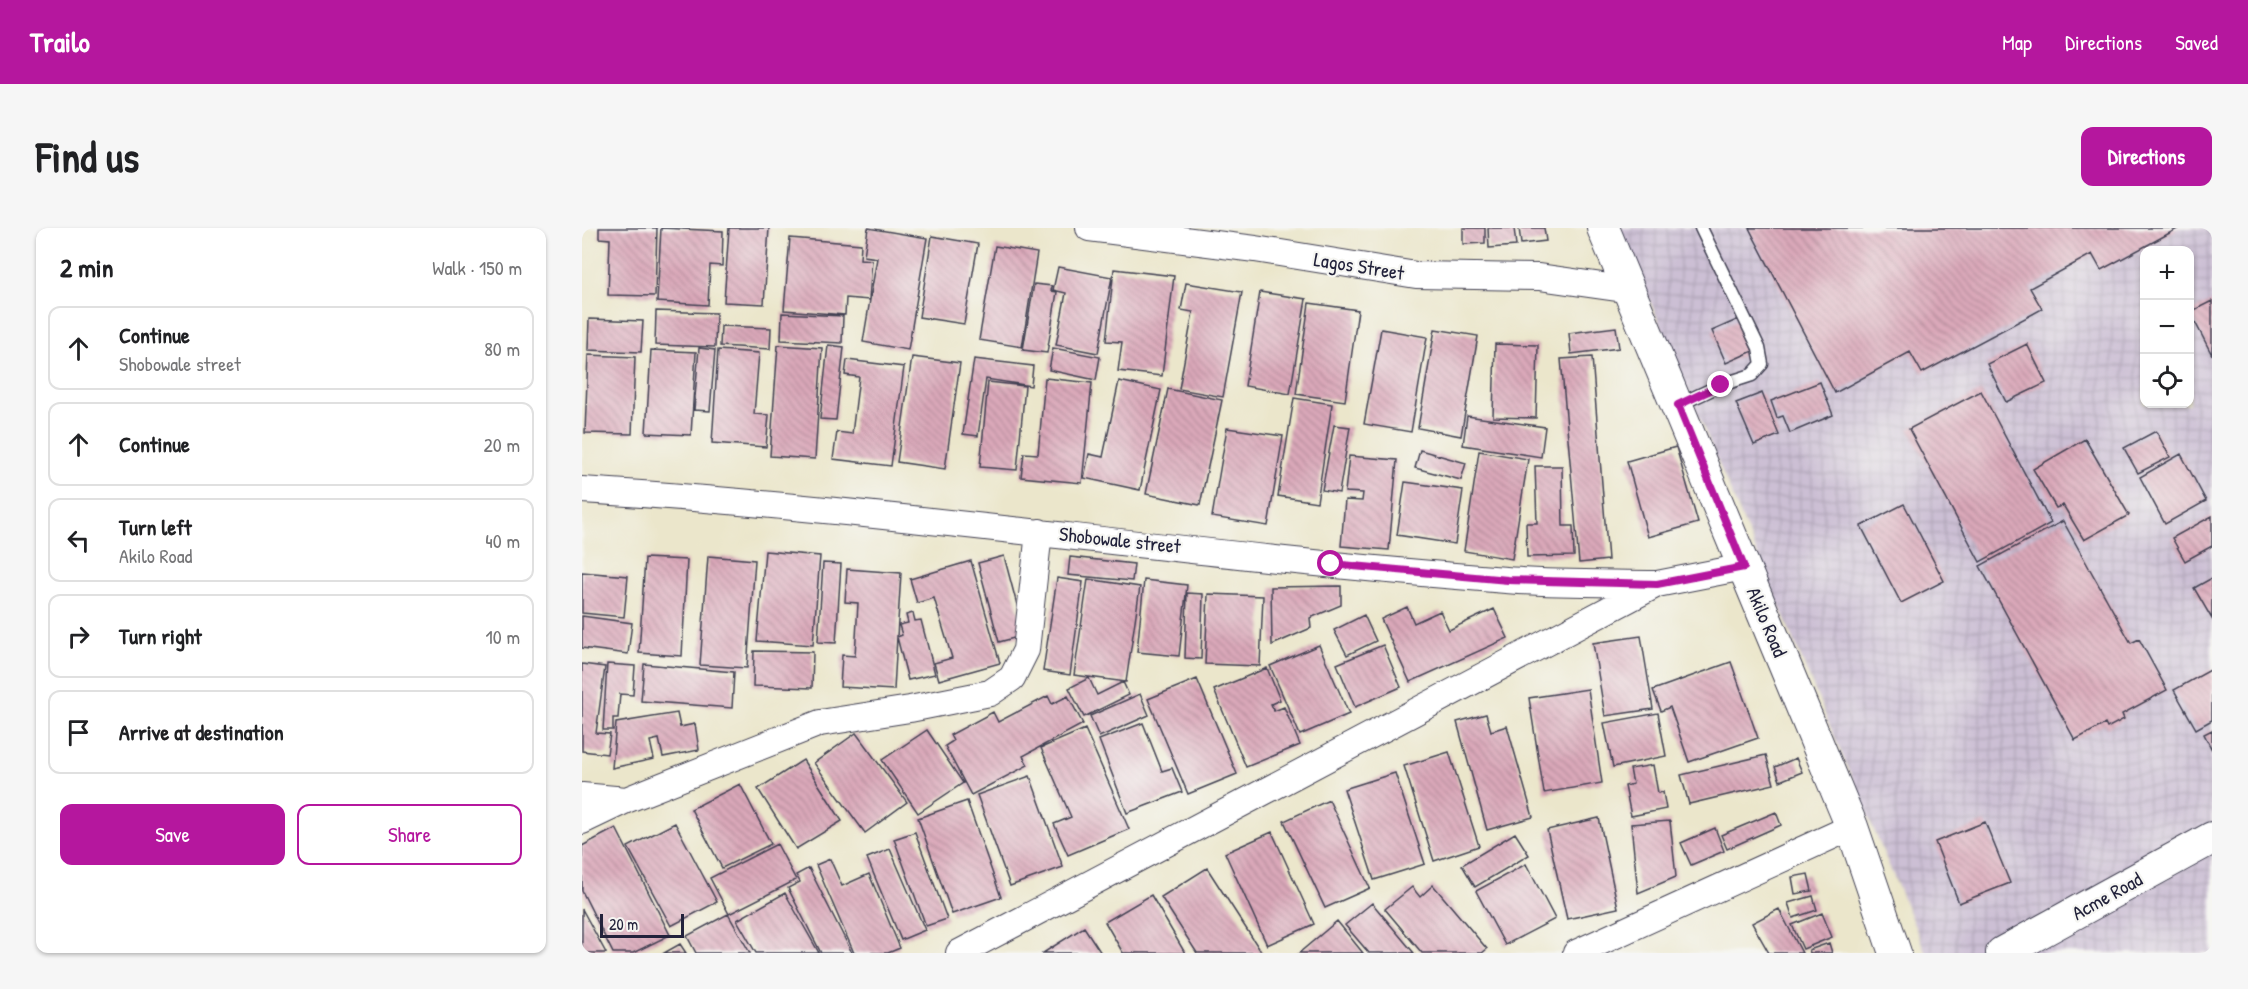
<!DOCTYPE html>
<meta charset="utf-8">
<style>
:root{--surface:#fff;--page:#f6f6f6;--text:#202124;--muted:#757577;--line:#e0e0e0;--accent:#b5179e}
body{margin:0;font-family:"Patrick Hand",sans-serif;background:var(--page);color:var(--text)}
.controls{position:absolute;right:18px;top:18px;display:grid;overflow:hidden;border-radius:12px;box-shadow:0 2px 4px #0004}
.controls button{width:54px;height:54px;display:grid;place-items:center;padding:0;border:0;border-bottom:2px solid var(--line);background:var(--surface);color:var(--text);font:30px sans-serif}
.scale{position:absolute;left:18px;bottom:15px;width:84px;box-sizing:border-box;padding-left:6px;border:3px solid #22223b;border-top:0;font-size:16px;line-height:21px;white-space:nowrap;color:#22223b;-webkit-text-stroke:4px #f6f6f2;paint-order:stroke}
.stop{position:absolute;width:18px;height:18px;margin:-14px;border:4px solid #b5179e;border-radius:50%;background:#fff}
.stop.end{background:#b5179e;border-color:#fff;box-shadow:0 2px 6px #0008}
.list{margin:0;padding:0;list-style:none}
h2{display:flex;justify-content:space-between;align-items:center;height:78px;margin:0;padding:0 24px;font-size:26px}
h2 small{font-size:20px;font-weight:400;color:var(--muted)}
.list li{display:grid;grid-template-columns:39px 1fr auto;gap:18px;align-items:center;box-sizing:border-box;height:84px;margin:0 12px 12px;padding:0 12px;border:2px solid var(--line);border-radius:12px}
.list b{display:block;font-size:22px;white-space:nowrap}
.list p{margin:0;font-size:20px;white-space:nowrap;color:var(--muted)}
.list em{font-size:20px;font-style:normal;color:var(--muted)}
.actions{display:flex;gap:12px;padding:18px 24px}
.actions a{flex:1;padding:14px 0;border:2px solid var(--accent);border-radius:12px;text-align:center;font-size:21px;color:var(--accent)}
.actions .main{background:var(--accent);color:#fff}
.icon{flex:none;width:33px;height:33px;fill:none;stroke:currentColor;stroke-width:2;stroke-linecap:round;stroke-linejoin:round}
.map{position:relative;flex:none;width:1630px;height:725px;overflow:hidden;border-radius:12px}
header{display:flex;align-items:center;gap:36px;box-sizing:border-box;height:84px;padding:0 30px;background:var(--accent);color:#fff}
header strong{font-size:28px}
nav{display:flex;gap:33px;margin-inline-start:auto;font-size:21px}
.intro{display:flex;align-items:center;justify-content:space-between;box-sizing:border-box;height:144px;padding:0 36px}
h1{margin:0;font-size:42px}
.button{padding:15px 27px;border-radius:12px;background:var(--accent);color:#fff;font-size:21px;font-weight:700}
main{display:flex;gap:36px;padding:0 36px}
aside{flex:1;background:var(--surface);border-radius:12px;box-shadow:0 2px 4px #0004}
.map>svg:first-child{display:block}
.industrial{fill:url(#industrial-grid);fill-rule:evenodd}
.building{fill:url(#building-back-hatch)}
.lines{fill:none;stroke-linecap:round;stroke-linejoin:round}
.service-casing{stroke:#403f51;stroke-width:15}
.minor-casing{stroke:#403f51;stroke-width:28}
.tertiary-casing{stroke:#403f51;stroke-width:34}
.service{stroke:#fff;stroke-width:12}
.minor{stroke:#fff;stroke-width:26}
.tertiary{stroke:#fff;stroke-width:32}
.route{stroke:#b5179e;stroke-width:8}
.labels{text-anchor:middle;stroke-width:4.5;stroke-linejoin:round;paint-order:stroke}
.street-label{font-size:20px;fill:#22223b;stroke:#f6f6f2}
</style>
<header>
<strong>Trailo</strong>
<nav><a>Map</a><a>Directions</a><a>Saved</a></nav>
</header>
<div class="intro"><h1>Find us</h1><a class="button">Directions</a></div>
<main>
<aside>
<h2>2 min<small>Walk · 150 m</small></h2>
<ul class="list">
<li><svg class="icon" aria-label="ahead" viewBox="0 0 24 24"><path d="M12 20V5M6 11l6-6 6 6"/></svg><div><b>Continue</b><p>Shobowale street</p></div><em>80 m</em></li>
<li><svg class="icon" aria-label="ahead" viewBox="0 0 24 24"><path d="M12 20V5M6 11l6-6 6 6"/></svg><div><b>Continue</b></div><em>20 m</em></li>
<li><svg class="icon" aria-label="left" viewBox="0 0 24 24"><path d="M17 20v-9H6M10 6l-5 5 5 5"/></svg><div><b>Turn left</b><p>Akilo Road</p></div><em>40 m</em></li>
<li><svg class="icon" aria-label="right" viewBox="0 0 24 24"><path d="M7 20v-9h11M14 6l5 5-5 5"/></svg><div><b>Turn right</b></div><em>10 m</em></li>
<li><svg class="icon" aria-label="arrive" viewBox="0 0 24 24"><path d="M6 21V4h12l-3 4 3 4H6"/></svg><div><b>Arrive at destination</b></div></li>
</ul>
<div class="actions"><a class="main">Save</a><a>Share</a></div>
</aside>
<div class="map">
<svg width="1630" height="725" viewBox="0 0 1630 725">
<defs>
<pattern id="industrial-grid" width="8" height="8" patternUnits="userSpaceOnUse" patternTransform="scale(1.5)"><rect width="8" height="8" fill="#ccbfd4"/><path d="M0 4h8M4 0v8" fill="none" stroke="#afa4b7"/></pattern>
<pattern id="building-back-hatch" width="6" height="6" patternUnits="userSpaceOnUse" patternTransform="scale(1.5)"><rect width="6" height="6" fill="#dba9ba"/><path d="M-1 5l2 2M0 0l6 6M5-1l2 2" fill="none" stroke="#b18998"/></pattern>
</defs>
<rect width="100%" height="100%" fill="#f6f6f2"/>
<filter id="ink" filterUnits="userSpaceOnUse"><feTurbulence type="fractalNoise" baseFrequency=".0167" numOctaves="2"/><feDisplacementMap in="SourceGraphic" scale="12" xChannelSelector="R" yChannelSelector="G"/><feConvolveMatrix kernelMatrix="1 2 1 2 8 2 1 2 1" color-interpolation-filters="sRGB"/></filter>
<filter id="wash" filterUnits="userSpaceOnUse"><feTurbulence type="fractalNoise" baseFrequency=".008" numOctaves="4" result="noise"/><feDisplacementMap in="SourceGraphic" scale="24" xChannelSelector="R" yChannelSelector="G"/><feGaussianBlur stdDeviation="1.35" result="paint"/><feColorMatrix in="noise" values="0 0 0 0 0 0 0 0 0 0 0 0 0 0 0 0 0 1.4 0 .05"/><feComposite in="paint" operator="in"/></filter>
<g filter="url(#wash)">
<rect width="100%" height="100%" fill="#ebe6cb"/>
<path class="industrial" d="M1037,0H1630V725H1344ZM1562,22H1608V176H1562Z"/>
<g id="blocks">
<path class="building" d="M17,0H75L73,68L26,67L28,11L17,10Z
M79,0L141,3L140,38L128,37L126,77L75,74Z
M147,0H187L182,76L142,74Z
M286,0L345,10L326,122L281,114L295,30L282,28Z
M881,0H903V15L881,16Z
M906,0H932L934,18L907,20Z
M937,0H962L964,13L939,16Z
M1167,0H1597L1519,42L1510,26L1448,60L1460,81L1340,145L1328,124L1253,165Z
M350,8L396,16L382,96L337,89Z
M208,10L279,16L278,31L290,32L287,72L264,70L263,87L202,82Z
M413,18L455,25L440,119L397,112Z
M476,39L530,49L516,125L474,117L484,65L471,62Z
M532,41L592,48L580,148L536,143L540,114L524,113Z
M604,55L660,64L641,169L597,161L611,84L599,82Z
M452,56L470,58L469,63L475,64L465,125L441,122Z
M678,64L724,71L708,166L663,158Z
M1630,73V127L1608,84Z
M727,75L776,82L763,173L714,166Z
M74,83L134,85L133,119L73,117Z
M200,85L261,88L260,115L199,112Z
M7,91L61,93L59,124L6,122Z
M1157,91L1171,123L1144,135L1130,103Z
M139,98L189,100L188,121L138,118Z
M1034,99L1037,120L989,126L987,105Z
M799,101L845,109L829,204L782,196Z
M853,101L896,108L879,208L836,200Z
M913,116L956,117L954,190L911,189Z
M1445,116L1464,155L1424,174L1405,136Z
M196,117L240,120L233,231L188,228Z
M246,117L262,119L254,192L238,191Z
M117,120L133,122L128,183L112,182Z
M471,120L518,129L514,152L467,142Z
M69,122L114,124L109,207L64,205Z
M136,122L177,125L172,186L187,187L184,219L130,215Z
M6,127L53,129L50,206L3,205Z
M330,129L378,135L363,241L315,234Z
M1010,129L1026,332L997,335L979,131Z
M392,131L451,138L449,158L404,151L396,208L381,206Z
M265,132L322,139L309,238L251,231L255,204L270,206L277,149L263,147Z
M463,150L510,155L500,255L439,249L442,225L456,226Z
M537,153L579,162L558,262L502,250L507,226L521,229Z
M406,154L443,158L435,242L398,239Z
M1238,154L1251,187L1208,205L1201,188L1195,190L1189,173Z
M586,161L640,172L618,277L564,266Z
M1399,163L1469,295L1398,334L1327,201Z
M1180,165L1197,207L1172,217L1154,175Z
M712,170L750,176L735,274L696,268Z
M885,188L963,199L959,229L881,217Z
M752,197L768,199L757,265L740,262Z
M645,200L701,208L686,298L630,289Z
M1574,203L1588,229L1556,245L1542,220Z
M1503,211L1547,287L1502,312L1481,277L1474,280L1451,241Z
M1094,219L1116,295L1066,309L1045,233Z
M838,222L884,235L879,252L833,240Z
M897,223L946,231L930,331L882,323Z
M1599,226L1624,273L1583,296L1558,249Z
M767,228L815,232L807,322L759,318L763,272L780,273L781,265L763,264Z
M953,238H980L981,298H991L992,328L945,329L944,295H955Z
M823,254L881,262L873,316L815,307Z
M1322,276L1362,353L1319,375L1279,298Z
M1630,288V318L1603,333L1590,310Z
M1481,293L1549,415L1557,411L1585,462L1540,486L1542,491L1525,500L1523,496L1493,512L1398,338Z
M183,323L238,328L231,417L175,413Z
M126,328L173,332L165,440L118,437Z
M422,328L443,407L417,414L396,335Z
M488,329L552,336L550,353L486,347Z
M63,330L105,332L100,428L57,425Z
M389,333L418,435L357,452L352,435L370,430L352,370L335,375L328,351Z
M241,335L259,336L254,415L236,414Z
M265,341L319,345L315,409L320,407L317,397L326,395L324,387L331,385L333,393L339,392L353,446L326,452L315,409L312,462L258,459L260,427L273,428L276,375L263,374Z
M0,344L46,348L42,389L0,385Z
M475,350L501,354L488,447L461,443Z
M1630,350V391L1612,360Z
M506,351L558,359L544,454L492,447Z
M562,352L605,357L597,428L555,424Z
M759,358V377L728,390L729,400L690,417L689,359Z
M605,365L621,366L619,431L603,430Z
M626,366L681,368L678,438L623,436Z
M825,379L832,395L858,383L867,402L912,381L926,410L828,454L799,391Z
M782,387L794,413L765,427L752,402Z
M0,388L50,395L46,426L0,420Z
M1059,408L1071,481L1023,488L1011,415Z
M737,417L767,486L718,507L688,438Z
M801,417L819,459L773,479L755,436Z
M172,423L231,424L230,460L171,458Z
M1149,434L1176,510L1107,534L1088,479L1079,483L1071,462Z
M0,436L23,439L14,505L28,506L25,526L0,523Z
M25,436L53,438L51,467L38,466L36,490H31V502H21Z
M62,436L152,444L150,480L59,473Z
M685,440L698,472L689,476L692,483L702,479L718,517L664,539L632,462Z
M1630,441V492L1614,501L1592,462Z
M507,450L515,467L541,454L547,467L502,489L487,460Z
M615,451L655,546L606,566L566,471Z
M1006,461L1020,555L962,565L947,470Z
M558,466L567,487L517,509L508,488Z
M466,468L470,476L486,468L501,496L441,528L446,537L389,567L363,518L371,513L368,507L411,484L416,494Z
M95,485L98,499L113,496L117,522L81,529L77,511L68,513L72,531L30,540L34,495Z
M1076,485L1084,528L1031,539L1022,495Z
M904,486L909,503L925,498L951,589L905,602L875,494Z
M561,495L580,543L590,540L600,564L545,585L517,512Z
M503,501L547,601L486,627L472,596L489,589L459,520Z
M345,502L381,555L336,585L300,532Z
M1630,502V522L1622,506Z
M274,505L325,574L283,605L232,535Z
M867,524L897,618L852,633L822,538Z
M1184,527L1192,556L1107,576L1099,547Z
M1214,530L1220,544L1198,553L1193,539Z
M221,532L260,593L214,621L176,561Z
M1071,537L1076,565L1081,564L1084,581L1049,588L1043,558L1051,556L1048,541Z
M813,545L843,636L792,652L762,561Z
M448,548L481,639L428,658L395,567Z
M158,556L189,616L140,640L109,581Z
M747,572L788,660L743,680L702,593Z
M385,573L419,669L370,686L336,590Z
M1194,584L1199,597L1145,621L1139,607Z
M1017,590L1036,680L985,691L965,602Z
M1088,593L1094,649L1056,665L1049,596Z
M1403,594L1428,655L1377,675L1353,614Z
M93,595L135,674L89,698L46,619Z
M34,600L88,707L51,725H31L0,663V618Z
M1133,600L1142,623L1109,637L1099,615Z
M333,604L365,691L344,698L312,611Z
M690,604L732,696L685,717L643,625Z
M933,605L947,627L893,659L880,637Z
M195,616L214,652L147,686L128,650Z
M308,621L343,702L319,712L285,630Z
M248,631L260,658L287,646L318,720L306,725H272L234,637Z
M944,636L973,691L923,717L894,663Z
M227,640L270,725H239L206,660L218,654L214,647Z
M625,640L680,725H615L579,669Z
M1226,646L1230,663L1213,666L1210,649Z
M851,657L905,721L900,725H840L803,681L830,659L838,669Z
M203,665L237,725H174L155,692Z
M569,667L603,725H541L523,694Z
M1231,668L1235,682L1211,690L1206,675Z
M790,675L832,725H787L763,697Z
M0,681L24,725H0Z
M1197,681L1220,725H1187L1170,695Z
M1240,685L1250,709L1221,721L1210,697Z
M146,686L168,725H114L105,708Z
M755,693L781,725H717Z
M502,699L519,725H461Z
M1247,715L1250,725H1228L1227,722Z
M98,716L104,725H82Z"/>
</g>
</g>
<g filter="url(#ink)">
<use href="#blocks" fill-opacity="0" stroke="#403f51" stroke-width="1.5"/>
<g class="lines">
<g class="service-casing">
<path id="service" d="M1096,177L1139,157L1170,147L1180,136L1177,120L1119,0"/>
</g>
<g class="minor-casing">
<path id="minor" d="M507,0L673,21L834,47L957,49L1049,62
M0,262C309,281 615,329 924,352C974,356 1025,355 1075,356
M0,568L44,572
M0,593L44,572L238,495L328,481L408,465L430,450L444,422L457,304
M377,725L1075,356L1162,339
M994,725L1270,599"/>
</g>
<g class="tertiary-casing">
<path id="tertiary" d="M1021,0L1270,599L1313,725
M1420,725L1630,610"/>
</g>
<use href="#service" class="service"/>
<use href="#minor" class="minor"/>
<use href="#tertiary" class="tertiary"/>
</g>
</g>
<g class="lines" filter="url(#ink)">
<path class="route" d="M749,336L926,352L1075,356L1162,339L1096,177L1139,157"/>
</g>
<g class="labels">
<g class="street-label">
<text transform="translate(777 38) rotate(9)" y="7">Lagos Street</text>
<text transform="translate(538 312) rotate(6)" y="7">Shobowale street</text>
<text transform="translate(1185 394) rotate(67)" y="7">Akilo Road</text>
<text transform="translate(1525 668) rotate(-29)" y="7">Acme Road</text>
</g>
</g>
</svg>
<div class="controls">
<button>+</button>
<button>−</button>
<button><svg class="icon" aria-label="locate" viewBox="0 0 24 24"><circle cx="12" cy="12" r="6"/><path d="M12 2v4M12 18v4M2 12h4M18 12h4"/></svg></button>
</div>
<div class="scale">20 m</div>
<div class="stop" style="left:749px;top:336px"></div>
<div class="stop end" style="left:1139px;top:157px"></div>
</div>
</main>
